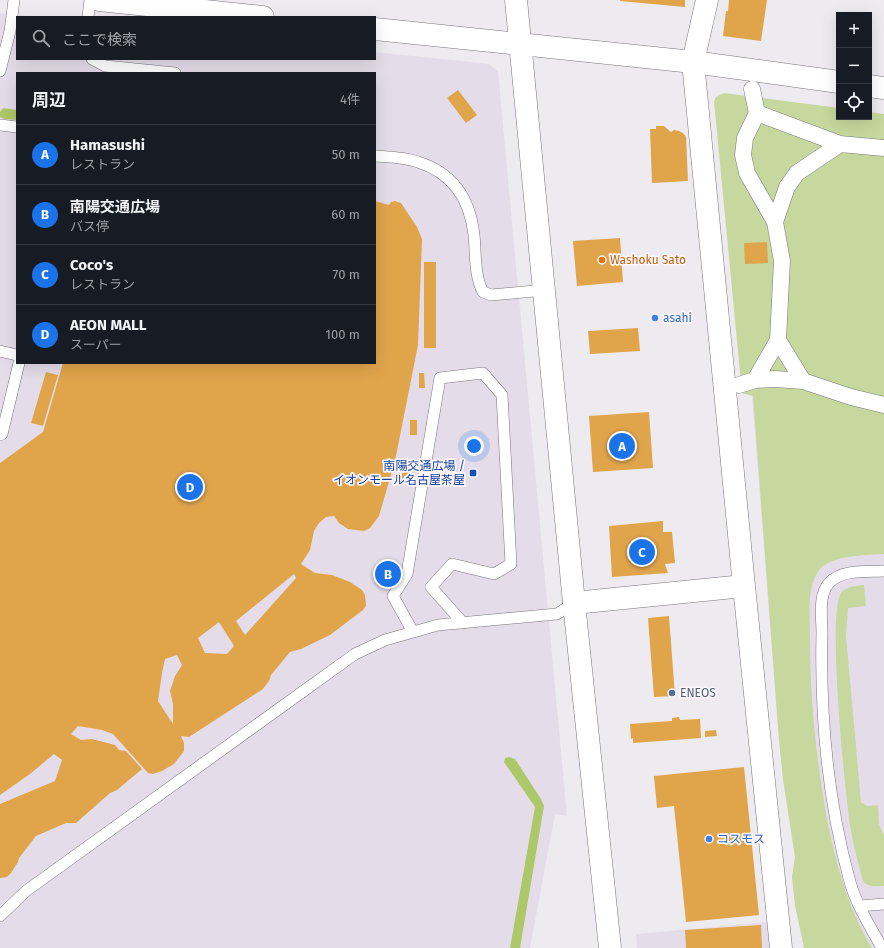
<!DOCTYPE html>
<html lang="ja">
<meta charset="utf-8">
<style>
:root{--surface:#171b24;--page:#20242c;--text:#f1f3f6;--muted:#9ea1a6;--line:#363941;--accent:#1a73e8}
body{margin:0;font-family:"Fira Sans","Noto Sans JP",sans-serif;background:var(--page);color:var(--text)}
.controls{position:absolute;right:12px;top:12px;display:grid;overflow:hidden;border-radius:0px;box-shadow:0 4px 16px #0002}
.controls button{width:36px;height:36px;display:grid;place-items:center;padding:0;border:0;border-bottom:1px solid var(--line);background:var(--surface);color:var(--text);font:20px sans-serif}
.you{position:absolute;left:474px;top:446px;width:14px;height:14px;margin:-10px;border:3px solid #fff;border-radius:50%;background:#1a73e8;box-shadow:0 0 0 6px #1a73e833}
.badge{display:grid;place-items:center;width:26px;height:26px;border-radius:50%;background:var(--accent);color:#fff;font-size:13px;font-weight:700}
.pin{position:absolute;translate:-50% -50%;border:2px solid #fff;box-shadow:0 1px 4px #0006}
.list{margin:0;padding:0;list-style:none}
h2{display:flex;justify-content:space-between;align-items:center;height:52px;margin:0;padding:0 16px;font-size:17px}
h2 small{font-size:13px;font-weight:400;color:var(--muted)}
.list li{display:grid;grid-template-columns:26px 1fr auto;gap:12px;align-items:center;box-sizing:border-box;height:60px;padding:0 16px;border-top:1px solid var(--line)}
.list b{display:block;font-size:15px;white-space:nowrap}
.list p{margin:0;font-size:13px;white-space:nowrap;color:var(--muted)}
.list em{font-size:13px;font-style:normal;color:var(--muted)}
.icon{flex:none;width:22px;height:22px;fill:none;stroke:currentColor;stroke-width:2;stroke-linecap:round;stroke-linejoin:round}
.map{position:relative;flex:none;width:884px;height:948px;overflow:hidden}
.search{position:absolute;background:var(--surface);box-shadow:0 4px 16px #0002;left:16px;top:16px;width:360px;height:44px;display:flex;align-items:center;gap:10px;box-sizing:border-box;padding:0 14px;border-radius:0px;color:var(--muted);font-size:15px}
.panel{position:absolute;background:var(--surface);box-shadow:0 4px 16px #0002;left:16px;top:72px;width:360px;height:292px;border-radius:0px}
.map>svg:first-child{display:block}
.built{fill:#e4dde9;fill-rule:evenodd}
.green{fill:#c6d89d}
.forest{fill:#adc868}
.building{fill:#e0a44b;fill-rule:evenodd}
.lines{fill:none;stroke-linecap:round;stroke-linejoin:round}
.service-casing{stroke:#78757a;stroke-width:12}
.pedestrian-casing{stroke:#78757a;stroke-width:17}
.minor-casing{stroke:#78757a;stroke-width:23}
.tertiary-casing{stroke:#78757a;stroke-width:23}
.service{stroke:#fff;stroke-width:11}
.pedestrian{stroke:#fff;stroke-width:16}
.minor{stroke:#fff;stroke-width:22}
.tertiary{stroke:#fff;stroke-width:22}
.food-dot{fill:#e8710a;stroke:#fbf7fd;stroke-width:1.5}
.shop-dot{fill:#3f7fe0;stroke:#fbf7fd;stroke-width:1.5}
.transit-dot{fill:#1a4fb4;stroke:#fbf7fd;stroke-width:1.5}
.service-dot{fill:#5c6f8a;stroke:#fbf7fd;stroke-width:1.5}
.labels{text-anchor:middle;stroke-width:3.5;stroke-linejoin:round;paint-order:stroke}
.food-label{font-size:12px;fill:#c56008;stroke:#fbf7fd;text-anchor:start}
.shop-label{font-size:12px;fill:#366cbe;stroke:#fbf7fd;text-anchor:start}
.transit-label{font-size:12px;fill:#164399;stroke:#fbf7fd;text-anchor:end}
.service-label{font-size:12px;fill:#4e5e75;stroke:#fbf7fd;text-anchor:start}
</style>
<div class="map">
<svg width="884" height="948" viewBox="0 0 884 948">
<rect width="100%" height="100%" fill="#edeaf0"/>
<path class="built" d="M0,13L37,17H17V59H375V52L489,64L498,71L567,816L555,814L530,948H0ZM17,73H375V363H17Z
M752,396L884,410V948H804L795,905L792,877L795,857L783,779L779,740Z
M768,922L770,948H637L636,934Z"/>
<path class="green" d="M724,93L839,108V117H869V112L884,114V554C867,555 832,555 820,569C806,585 810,618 810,639C810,698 816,756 826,814C835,860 847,907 872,948H804L795,905L792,877L795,857L783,779L779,740L753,396L742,393L714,101L716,97Z
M864,585L866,606L848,608L846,636L861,802L867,806L878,805L879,824L884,835V886C876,886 868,888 863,881C858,863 853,844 850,825C845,792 827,614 841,593C846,586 856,586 864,585Z"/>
<path class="forest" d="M3,108L17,110V120L5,119L0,117V112Z
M509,757L515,759L541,799L544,806L520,948H510L535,807L504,762L505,758Z"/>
<path class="building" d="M620,0H685V7L620,1Z
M729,0H767L761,41L723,36L726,11H728Z
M458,90L477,115L466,123L447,98Z
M656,126H664L671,132L674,130L679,131L683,133L686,137L688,181L652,183L650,129H656Z
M375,201L389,205L391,202L395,201L401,203L417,227L422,239L418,345L395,461L379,516L370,528L364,531L348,529L339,523L334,516L326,517L319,523L314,531L310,550L301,564L315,573L332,575L350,582L362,590L365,595L366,606L363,610L330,635L301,649L290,652L271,675L269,681L263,689L189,737L181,736L184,743V751L174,764L162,771L153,774L148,773L113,734L102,730L78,726L71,734L81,740L92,739L115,745L119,750L126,751L142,769L117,790L110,793L76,823H66L36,836L19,858L18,862L11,873L7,877L0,878V804L55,781L62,760L54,754L30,774L0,795V463L43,432L63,363H375ZM294,574L296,578L245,635L236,621ZM219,622L234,646L227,654L205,653L198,638ZM177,655L182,665L175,676L170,691L173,704V724L158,701L162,673L165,659Z
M620,238L623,282L577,286L573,241Z
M767,242L768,263L745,264L744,243Z
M424,262H436V348H424Z
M638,328L640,351L590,354L588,331Z
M46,372L58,375L43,426L31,423Z
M419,373H424L425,388H419Z
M649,412L653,468L593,472L589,416Z
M410,420H417V435H410Z
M402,465H408V481H402Z
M663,521V532H672L675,563L665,564L668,573L612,577L609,526Z
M669,616L675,696L654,697L648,618Z
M679,717L680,720L700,719L701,738L633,743V738L631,739L630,724L672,721V718Z
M716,730L717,736L705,737V731Z
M744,767L759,915L686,922L674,806L657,808L654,776Z
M761,925L762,948H686L685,930Z"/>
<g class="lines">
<g class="service-casing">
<path id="service" d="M88,17L90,0
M92,59L105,66L175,73
M0,71L10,31L14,0
M0,125L17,127
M375,156C389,157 405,157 418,162C453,173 470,199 474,235C476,254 474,275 483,292L491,295L545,290
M0,351L17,355
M0,435L2,434L19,363
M413,632L393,596L407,574L440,378L483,373L502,395L511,564L494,574L452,564L431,587L463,623
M860,906L884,904
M0,916L26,891L355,654L385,640L438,625L557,614L574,603
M882,948C871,928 856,904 850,882C828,802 820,716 822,633C822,618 818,595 829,583C842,569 867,572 884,571"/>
</g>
<g class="pedestrian-casing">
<path id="pedestrian" d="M752,89L757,113L840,144L884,148
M775,222L787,187L797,173L840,144
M778,340L803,381
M755,380L778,340L782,261L775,222L747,173L743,155L745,138L757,113
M739,385L755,380L775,379L803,381L851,397L884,405"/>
</g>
<g class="minor-casing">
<path id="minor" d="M707,0L693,62L744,586L781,948
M574,603L744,586"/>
</g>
<g class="tertiary-casing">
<path id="tertiary" d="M99,0L263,17
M516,0L574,603L610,948
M375,29L693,62L839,82
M869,86L884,88"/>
</g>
<use href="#service" class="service"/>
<use href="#pedestrian" class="pedestrian"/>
<use href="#minor" class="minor"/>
<use href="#tertiary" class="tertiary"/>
</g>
<circle class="food-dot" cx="602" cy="260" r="4"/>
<g class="shop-dot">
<circle cx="655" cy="318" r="4"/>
<circle cx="709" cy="839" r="4"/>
</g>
<rect class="transit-dot" x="469" y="469" width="8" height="8" rx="2"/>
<circle class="service-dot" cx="672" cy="693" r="4"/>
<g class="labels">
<g class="food-label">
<text x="610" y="264">Washoku Sato</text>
</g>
<g class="shop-label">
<text x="663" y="322">asahi</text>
<text x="717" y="843">コスモス</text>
</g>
<g class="transit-label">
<text x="465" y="470">南陽交通広場 /<tspan x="465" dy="14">イオンモール名古屋茶屋</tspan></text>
</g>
<g class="service-label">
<text x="680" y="697">ENEOS</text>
</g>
</g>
</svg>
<div class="controls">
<button>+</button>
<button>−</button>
<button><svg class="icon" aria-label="locate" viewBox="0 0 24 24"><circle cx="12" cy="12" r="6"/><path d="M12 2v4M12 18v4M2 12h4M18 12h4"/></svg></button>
</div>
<div class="you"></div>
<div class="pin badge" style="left:622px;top:446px">A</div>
<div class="pin badge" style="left:388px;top:574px">B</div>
<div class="pin badge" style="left:642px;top:552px">C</div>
<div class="pin badge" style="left:190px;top:487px">D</div>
<div class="search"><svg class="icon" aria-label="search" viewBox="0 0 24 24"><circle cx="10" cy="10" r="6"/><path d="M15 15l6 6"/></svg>ここで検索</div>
<section class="panel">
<h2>周辺<small>4件</small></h2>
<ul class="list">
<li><span class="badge">A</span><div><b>Hamasushi</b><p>レストラン</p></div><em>50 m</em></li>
<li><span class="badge">B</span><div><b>南陽交通広場</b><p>バス停</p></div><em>60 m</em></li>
<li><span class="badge">C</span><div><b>Coco's</b><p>レストラン</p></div><em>70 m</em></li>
<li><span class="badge">D</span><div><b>AEON MALL</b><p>スーパー</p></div><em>100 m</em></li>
</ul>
</section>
</div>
